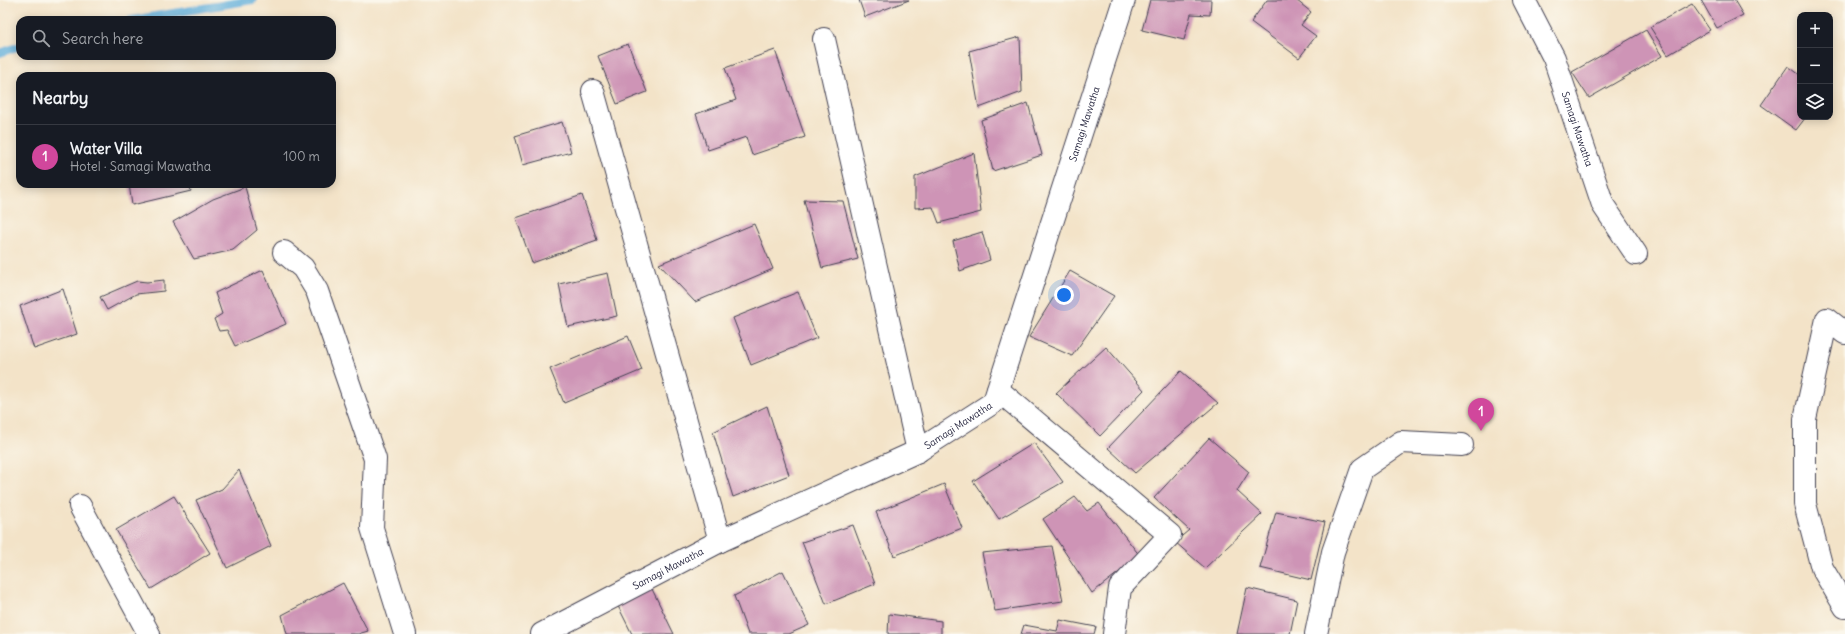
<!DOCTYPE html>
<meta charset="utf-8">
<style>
:root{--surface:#171b24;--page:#20242c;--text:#f1f3f6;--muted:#9ea1a6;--line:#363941;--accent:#1a73e8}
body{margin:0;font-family:Delius,sans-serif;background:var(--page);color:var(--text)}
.controls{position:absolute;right:12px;top:12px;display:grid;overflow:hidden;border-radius:8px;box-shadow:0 2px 10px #0003}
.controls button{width:36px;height:36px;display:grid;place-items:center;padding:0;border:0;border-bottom:1px solid var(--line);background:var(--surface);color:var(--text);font:20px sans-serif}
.you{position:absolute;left:1064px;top:295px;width:14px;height:14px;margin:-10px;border:3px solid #fff;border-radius:50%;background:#1a73e8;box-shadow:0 0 0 6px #1a73e833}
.badge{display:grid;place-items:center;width:26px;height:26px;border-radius:50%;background:var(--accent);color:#fff;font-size:13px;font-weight:700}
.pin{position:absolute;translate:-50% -33px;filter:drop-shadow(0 1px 2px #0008)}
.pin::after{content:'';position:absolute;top:21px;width:14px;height:12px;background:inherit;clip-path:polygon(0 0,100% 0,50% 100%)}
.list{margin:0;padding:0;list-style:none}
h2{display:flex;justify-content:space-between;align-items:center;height:52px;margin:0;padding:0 16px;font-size:17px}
h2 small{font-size:13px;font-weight:400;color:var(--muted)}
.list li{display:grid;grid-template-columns:26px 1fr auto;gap:12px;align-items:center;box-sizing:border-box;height:64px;padding:0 16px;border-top:1px solid var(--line)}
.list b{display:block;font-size:15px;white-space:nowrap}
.list p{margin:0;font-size:13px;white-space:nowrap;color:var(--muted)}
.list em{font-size:13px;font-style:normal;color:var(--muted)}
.icon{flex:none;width:22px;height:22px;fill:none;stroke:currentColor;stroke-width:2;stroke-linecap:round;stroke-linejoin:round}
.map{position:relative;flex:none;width:1845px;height:634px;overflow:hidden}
.search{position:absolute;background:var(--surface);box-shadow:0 2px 10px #0003;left:16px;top:16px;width:320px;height:44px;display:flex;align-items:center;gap:10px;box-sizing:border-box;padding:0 14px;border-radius:12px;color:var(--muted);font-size:15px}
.panel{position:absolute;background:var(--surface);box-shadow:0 2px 10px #0003;left:16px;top:72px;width:320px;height:116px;border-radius:12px}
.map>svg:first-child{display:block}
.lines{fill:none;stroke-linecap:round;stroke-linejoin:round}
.stream{stroke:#61aeda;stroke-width:8}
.building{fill:#ce94b6}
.street-casing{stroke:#413f50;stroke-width:24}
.street{stroke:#fff;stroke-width:22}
.labels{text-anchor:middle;stroke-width:4;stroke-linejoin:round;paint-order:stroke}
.street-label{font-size:10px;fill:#22223b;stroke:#fbf7ec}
</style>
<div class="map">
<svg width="1845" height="634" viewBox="0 0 1845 634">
<rect width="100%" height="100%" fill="#fbf7ec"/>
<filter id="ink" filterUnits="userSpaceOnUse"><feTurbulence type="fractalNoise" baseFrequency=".025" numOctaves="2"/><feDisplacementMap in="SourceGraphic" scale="8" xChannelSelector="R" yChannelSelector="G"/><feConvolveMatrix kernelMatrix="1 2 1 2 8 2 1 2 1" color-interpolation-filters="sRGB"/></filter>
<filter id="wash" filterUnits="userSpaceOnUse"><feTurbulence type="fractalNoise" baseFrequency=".012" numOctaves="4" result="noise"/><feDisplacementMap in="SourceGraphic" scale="16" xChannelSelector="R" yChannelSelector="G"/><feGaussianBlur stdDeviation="0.9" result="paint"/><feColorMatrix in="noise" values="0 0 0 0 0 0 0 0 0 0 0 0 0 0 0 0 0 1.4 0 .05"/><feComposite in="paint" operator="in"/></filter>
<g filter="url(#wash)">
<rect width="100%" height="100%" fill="#f3e3c8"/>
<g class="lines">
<path class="stream" d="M131,20L253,0
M0,53L20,46"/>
</g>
<g id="blocks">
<path class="building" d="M859,0H909L865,17Z
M1150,0H1211L1210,15L1191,14L1184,40L1142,30Z
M1267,0H1296L1311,12L1301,25L1316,36L1299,58L1251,22Z
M1701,0H1734L1743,15L1717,28Z
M1692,4L1710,30L1668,55L1650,27Z
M1646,30L1662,56L1589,98L1572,72Z
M1020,37L1022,92L979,108L969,51Z
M628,44L647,92L617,104L598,56Z
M775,50L805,137L752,155L746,137L708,150L696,114L736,100L725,68Z
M1788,66L1800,75V117H1806L1796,130L1761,105Z
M1028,103L1042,155L993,171L981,120Z
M562,122L571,152L523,165L515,136Z
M974,153L981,212L939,223L933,207L915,208V177Z
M129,184H189L191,191L132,205Z
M245,187L257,230L233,250L194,259L173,222L213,199Z
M582,195L597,240L532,263L516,218Z
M804,200L843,201L858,259L822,268Z
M754,224L773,269L695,302L659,264Z
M982,232L990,260L960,271L953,241Z
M263,270L286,324L235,346L227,330L219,331L214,319L222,314L215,293Z
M1070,271L1114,296L1072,356L1029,337Z
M608,273L617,316L568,327L559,284Z
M164,280V291L136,294L107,310L100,297L137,281L147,282Z
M63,289L77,334L34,349L20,306Z
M798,292L817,338L751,365L733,318Z
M628,336L642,370L564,403L550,369Z
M1106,347L1144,390L1100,436L1056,393Z
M1181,371L1218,403L1135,473L1108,448Z
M767,406L789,475L733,497L713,432Z
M1209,438L1249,472L1237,491L1262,514L1205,568L1175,542L1189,530L1154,498Z
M1034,443L1063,482L999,519L973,481Z
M239,470L271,546L227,568L196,500L222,489Z
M944,484L962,528L894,556L876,512Z
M174,496L210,553L151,589L116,530Z
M1075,497L1087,511L1099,503L1140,556L1092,593L1043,519Z
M1276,512L1325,522L1311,580L1260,568Z
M853,525L875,584L826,604L802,542Z
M1052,546L1063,601L995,611L982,553Z
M783,571L809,625L789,634H748L734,596Z
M343,583L368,631L358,634H287L282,615Z
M651,587L674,634H632L616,602Z
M1247,588L1297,600L1290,634H1237Z
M889,614L941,621V634H888Z
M1060,620L1096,627L1094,634H1021L1024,625L1057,631Z"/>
</g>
</g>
<g filter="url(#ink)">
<use href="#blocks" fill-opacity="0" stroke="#413f50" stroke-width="1"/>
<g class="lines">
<g class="street-casing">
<g id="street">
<path id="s1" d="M1524,0L1554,58L1603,205L1636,254"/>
<path d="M824,39L918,451"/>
<path d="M593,91L720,541"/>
<path d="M284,252L303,268L317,291L375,459L372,528L405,634"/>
<path d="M1845,333L1827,319L1805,419V504L1822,568L1845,607"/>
<path d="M998,390L1170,535L1120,588L1114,634"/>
<path d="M80,506L149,634"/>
<path id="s2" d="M542,634L720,541L918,451L994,402L1124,0"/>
<path d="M1316,634L1333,552L1362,469L1401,442L1462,445"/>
</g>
</g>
<use href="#street" class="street"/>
</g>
</g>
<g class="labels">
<g class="street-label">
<text dy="4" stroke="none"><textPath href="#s2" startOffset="801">Samagi Mawatha</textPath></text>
<text dy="4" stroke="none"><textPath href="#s1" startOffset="140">Samagi Mawatha</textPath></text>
<text dy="4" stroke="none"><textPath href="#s2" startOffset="466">Samagi Mawatha</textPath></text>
<text dy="4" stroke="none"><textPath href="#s2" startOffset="142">Samagi Mawatha</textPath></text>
</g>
</g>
</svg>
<div class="controls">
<button>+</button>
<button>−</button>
<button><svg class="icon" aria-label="layers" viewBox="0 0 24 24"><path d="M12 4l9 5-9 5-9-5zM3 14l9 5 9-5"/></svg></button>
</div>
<div class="you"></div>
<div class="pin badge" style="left:1481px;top:431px;background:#d1479c">1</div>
<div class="search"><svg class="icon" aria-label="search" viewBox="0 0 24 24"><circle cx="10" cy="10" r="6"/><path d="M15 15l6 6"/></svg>Search here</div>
<section class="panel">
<h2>Nearby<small></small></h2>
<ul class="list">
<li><span class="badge" style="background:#d1479c">1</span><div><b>Water Villa</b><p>Hotel · Samagi Mawatha</p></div><em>100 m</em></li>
</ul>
</section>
</div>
